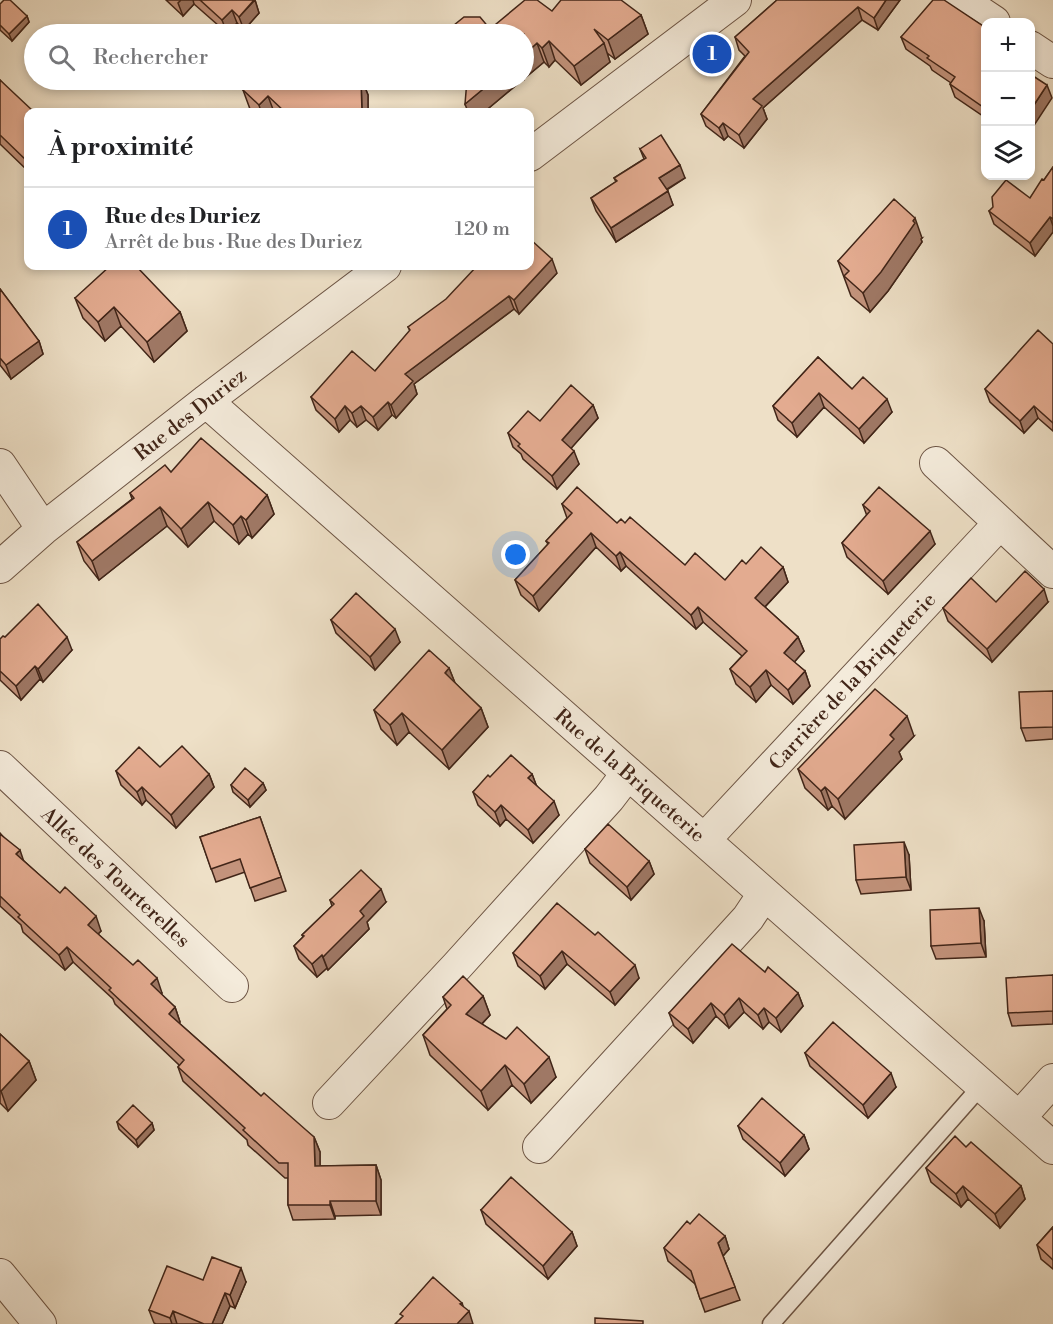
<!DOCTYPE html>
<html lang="fr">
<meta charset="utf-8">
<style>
:root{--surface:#fff;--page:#f6f6f6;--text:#202124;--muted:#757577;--line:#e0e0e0;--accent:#8f2418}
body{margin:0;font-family:"Libre Bodoni",serif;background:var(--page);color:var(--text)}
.controls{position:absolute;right:18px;top:18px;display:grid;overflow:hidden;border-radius:12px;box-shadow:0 3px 9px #0003}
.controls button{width:54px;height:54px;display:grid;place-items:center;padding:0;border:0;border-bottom:2px solid var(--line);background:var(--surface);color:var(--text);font:30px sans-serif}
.you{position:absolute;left:516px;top:555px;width:21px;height:21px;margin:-15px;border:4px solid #fff;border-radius:50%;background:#1a73e8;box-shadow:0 0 0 9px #1a73e833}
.badge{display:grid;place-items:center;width:39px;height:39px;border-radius:50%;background:var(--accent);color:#fff;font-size:20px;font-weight:700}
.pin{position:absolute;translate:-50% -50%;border:3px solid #fff;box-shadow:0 2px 6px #0006}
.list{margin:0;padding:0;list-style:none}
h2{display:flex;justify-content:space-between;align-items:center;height:78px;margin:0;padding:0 24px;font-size:26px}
h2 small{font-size:20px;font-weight:400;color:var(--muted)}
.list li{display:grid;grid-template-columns:39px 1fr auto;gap:18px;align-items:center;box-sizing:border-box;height:84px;padding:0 24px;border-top:2px solid var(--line)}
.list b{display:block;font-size:22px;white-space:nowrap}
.list p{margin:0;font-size:20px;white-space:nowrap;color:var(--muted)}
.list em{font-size:20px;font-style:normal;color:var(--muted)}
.icon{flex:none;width:33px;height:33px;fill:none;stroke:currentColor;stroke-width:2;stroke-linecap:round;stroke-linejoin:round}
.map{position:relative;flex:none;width:1053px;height:1324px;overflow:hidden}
.search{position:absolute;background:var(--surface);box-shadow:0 3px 9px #0003;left:24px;top:24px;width:510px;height:66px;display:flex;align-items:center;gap:15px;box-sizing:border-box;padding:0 21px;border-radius:33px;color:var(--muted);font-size:22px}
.panel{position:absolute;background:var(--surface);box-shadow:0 3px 9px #0003;left:24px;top:108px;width:510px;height:162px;border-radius:12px}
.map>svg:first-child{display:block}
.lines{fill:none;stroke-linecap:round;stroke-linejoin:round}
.service-casing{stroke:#6c5444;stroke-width:19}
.minor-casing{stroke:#6c5444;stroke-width:34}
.service{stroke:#f4ebdb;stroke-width:16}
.minor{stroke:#f4ebdb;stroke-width:32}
.wall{fill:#c3937c;stroke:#412518;stroke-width:1.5}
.shaded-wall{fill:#9f7865;stroke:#412518;stroke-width:1.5}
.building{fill:#e3ab90;stroke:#412518;stroke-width:1.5}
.labels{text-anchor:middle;stroke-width:5;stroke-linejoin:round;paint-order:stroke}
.street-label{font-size:20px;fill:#412518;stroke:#f4ebdb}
</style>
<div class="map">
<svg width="1053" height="1324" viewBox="0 0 1053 1324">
<rect width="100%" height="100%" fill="#eee0c7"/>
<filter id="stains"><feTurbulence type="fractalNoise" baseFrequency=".00333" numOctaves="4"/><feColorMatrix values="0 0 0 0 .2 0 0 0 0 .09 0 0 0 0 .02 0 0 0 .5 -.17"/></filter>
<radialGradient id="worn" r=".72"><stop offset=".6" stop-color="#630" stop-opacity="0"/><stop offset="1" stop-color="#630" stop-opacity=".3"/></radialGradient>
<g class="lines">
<g class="service-casing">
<path id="service" d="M771,1324L982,1085"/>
</g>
<g class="minor-casing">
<path id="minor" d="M961,0L994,22
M1030,47L1053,62
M530,155L735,0
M206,401L1053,1148
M936,463L1053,572
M0,465L43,529
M0,567L43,529L206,401L385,266
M0,767L232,986
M704,840L1000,523
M329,1103L457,966L609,798L628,773
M1019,1118L1053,1080
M539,1147L748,918L764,894
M0,1275L40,1324"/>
</g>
<use href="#service" class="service"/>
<use href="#minor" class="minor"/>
</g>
<path class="wall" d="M166,0H255L259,13L244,30L237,23L227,33L194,4L183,16Z
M777,0H900L878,30L862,20L763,108L767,119L744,148L728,136L724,140L706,126L701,114L745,56L739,50L735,37Z
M946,3L986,28V118L955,97L950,84L951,83L932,70L930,66L906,49L901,37Z
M0,4L27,16L29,22L12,41L0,30Z
M552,11L641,15L648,34L615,59L607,53L610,62L581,85L555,60L549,67L544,62L484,112H468L490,29Z
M0,80L28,112V171L0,144Z
M253,80H362L368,95V112H253L250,109L243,90Z
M640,149L685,178L667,190L673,205L616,242L596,211L591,198L616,182L614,178L644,159Z
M1053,167V232L1035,256L994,224L989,211L1030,198L1044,180Z
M922,238L921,239L922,242L888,291L870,312L851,296L838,261Z
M557,273L519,314L514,309L414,384L417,394L396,418L392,415L378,430L366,420L357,427L350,420L339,432L316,410L311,397L375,371L410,331L408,327Z
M0,289L39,341L43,354L11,379L0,365Z
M75,298L180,312L187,331L154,362L121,326L105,341L83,318Z
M1053,344V431L1038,418L1024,433L990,402L985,389Z
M818,357L852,389L892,412L864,443L824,407L797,437L778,420L773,406Z
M593,405L598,418L571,448L579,464L557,489L523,459L521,454L513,447L508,433L540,421Z
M171,472L267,495L274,514L252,538L248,534L239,544L214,521L188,547L167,526L99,580L84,561L77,542L132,499L130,493Z
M562,504L617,523H625L685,565L725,580L746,564L783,567L788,582L765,607L798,637L804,651L794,662L805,671L810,686L793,704L771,685L756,702L736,684L730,669L742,656L703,622L696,629L626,566L621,571L596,547L539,611L521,595L515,580L548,544L546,541L567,518Z
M863,505L935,544L888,594L847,557L842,543L867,516Z
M996,602H1048L992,662L948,621L943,608Z
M331,620L400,642L375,670L336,633Z
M5,637L72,650L43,682L40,679L21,700L0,680V639Z
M449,668L455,683L481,708L488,727L449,769L409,732L397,745L381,729L374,710Z
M1053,691V739L1026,741L1021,728Z
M914,736L899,752L902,759L845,819L832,806L828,810L805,788L798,769Z
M160,767L209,774L214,787L176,828L146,800L142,805L121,785L116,771Z
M532,774L536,785L559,815L533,843L506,819L500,826L478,805L473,792L490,777Z
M263,783L266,790L250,807L233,792L231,785Z
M260,817L286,891L255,901L245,872L216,882L200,837Z
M0,833L24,861L101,931L98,934L162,993L161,994L175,1007L180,1022L179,1023L261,1096L314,1137L320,1152V1166L376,1165L381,1180V1215L335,1216V1219L293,1220L288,1205V1178H285L248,1145L247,1140L183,1081L178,1067L179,1065L115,1004L113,999L73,962L65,970L23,932L21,925L0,906Z
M585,849L649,861L654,874L631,900L590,863Z
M909,855L911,890L861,894L856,880Z
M330,900L386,902L367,922L369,929L328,970L327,968L317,977L299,959L294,946L303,937L302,935L332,906Z
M984,921L986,957L936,959L931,946Z
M595,935L639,978L615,1005L567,964L545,989L518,966L513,953Z
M765,972L798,993L803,1006L781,1032L769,1022L763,1029L744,1012L729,1028L716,1016L693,1043L674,1026L669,1013Z
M1053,975V1024L1012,1026L1008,1013Z
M483,996L490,1015L482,1024L556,1077L531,1103L512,1085L488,1110L430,1055L423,1035L447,1009L443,997Z
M0,1034L29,1061L36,1080L8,1111L0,1103Z
M805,1053L896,1087L868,1118L810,1066Z
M117,1122L152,1123L154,1130L138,1147L119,1129Z
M738,1126L804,1135L809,1149L785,1176L743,1139Z
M966,1147L1021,1186L1025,1199L1000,1228L968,1199L961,1207L931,1182L926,1168Z
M481,1210L572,1232L577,1246L548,1279L486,1224Z
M690,1224L725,1236L729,1249L723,1256L740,1300L705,1312L695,1284L668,1261L664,1248Z
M1053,1227V1269L1041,1259L1037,1245Z
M203,1280L246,1282L235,1308L230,1306L222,1324H156L154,1323L149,1310Z"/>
<path class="shaded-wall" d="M181,0H193L194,4L183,16L178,3Z
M255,0L259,13L244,30L239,17Z
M886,0H900L878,30L874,18Z
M858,7L862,20L763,108L767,119L744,148L739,135L753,99Z
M232,10L237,23L227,33L222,20Z
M641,15L648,34L615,59L608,40Z
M27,16L29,22L12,41L9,34Z
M549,41L555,60L549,67L542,48Z
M537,43L544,62L484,112H468L465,104L494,80H524V55Z
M604,43L610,62L581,85L574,66Z
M361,80H362L368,95V112H362Z
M1047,85L1052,98L1031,130L1030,111Z
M268,96L274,112H261L259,105Z
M723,123L728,136L724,140L719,128Z
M680,165L685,178L664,191L659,178Z
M668,191L673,205L616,242L611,228Z
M1050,217L1053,226V232L1035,256L1030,243Z
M915,218L922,238L921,239L922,242L888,291L870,312L863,293Z
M552,259L557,273L519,314L514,300Z
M509,296L514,309L414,384L417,394L396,418L391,405L405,374Z
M114,307L121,326L105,341L98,322Z
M180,312L187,331L154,362L147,342Z
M39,341L43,354L11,379L6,365Z
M819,393L824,407L797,437L792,423Z
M887,399L892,412L864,443L859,429Z
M388,402L392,415L378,430L373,417Z
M593,405L598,418L566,454L562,440Z
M345,406L350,420L339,432L335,419Z
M361,406L366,420L357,427L352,413Z
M1034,406L1038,418L1024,433L1020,421Z
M574,451L579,464L557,489L552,476Z
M267,495L274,514L252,538L246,520Z
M208,502L214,521L188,547L181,529Z
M160,507L167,526L99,580L92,561Z
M241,516L248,534L239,544L233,525Z
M930,531L935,544L888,594L883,581Z
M591,533L596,547L539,611L533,596Z
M620,552L626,566L621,571L616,556Z
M783,567L788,582L760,612L755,598Z
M1044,589L1048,602L992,662L987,649Z
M698,607L703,622L696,629L691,615Z
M395,629L400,642L375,670L370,657Z
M67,637L72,650L43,682L38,669Z
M798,637L804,651L790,667L784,653Z
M35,666L40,679L21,700L16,686Z
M449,668L457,688L445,673Z
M766,670L771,685L756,702L750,687Z
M805,671L810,686L793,704L788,690Z
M481,708L488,727L449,769L442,750Z
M402,713L409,732L397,745L390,725Z
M907,716L914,736L899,752L902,759L845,819L838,799L890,735Z
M209,774L214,787L176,828L171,815Z
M532,774L537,787L528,778Z
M263,783L266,790L250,807L248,800Z
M142,787L146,800L142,805L137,792Z
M825,787L832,806L828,810L821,791Z
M554,801L559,815L533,843L528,830Z
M501,805L506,819L500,826L495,812Z
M904,842L909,855L911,890L906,877Z
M20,850L25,865L16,854Z
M649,861L654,874L631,900L627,887Z
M381,889L386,902L367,922L369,929L328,970L323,957L360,911Z
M979,908L984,921L986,957L981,943Z
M96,916L101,931L93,939L88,925Z
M67,947L73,962L65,970L59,955Z
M562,951L567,964L545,989L540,976Z
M322,955L327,968L317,977L312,964Z
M635,965L639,978L615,1005L610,992Z
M157,978L162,993L156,999L151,984Z
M798,993L803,1006L781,1032L776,1018Z
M483,996L490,1015L473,1033L466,1014Z
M739,998L744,1012L729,1028L724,1015Z
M711,1003L716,1016L693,1043L688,1029Z
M175,1007L180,1022L174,1028L169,1014Z
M764,1008L769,1022L763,1029L758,1015Z
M549,1057L556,1077L531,1103L524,1084Z
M29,1061L36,1080L8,1111L1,1091Z
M505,1065L512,1085L488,1110L481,1091Z
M891,1073L896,1087L868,1118L863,1105Z
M152,1123L154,1130L138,1147L136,1140Z
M804,1135L809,1149L785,1176L780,1163Z
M314,1137L320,1152V1181L315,1166Z
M376,1165L381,1180V1215L376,1201Z
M963,1186L968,1199L961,1207L956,1194Z
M1021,1186L1025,1199L1000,1228L995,1214Z
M330,1201L335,1216V1219L330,1205Z
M572,1232L577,1246L548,1279L543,1266Z
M725,1236L729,1249L723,1256L718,1243Z
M241,1268L246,1282L235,1308L230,1295Z
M225,1293L230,1306L222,1324H212Z
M462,1303L466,1314L469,1311L473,1324H457L460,1304Z
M173,1311L177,1324H172L170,1318Z"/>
<path class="building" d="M4,0H10L27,16L9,34L0,25V4Z
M200,0H254L239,17L232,10L222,20Z
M525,0H537L552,11L561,0H621L641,15L608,40L594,29L604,43L574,66L549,41L542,48L537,43L524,55V34H443L464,17H480L490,29Z
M777,0H886L874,18L858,7L753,99L762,106L739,135L723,123L719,128L701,114L749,52L735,37Z
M933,0H944L986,28V109L950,84L955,77L927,58L929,56L901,37Z
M1030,74L1047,85L1030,111Z
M0,80L34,112H28V159L27,161L0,135Z
M253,80H361L362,112H285L268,96L259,105L243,90Z
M467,80H494L465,104Z
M661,135L680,165L659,178L668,191L611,228L591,198L617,181L614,178L646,158L640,149Z
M1053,167V219L1050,217L1030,243L989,211L993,207L992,197L1006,180L1030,198L1042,179L1044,180Z
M894,199L915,218L913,221L915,223L881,272L863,293L844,276L849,271L838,261Z
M530,239L552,259L514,300L509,296L405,374L413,381L391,405L388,402L373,417L361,406L352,413L345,406L335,419L311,397L352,351L375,371L410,330L408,327L446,299L477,266H530Z
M110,266H136L180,312L147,342L114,307L98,322L75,298Z
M0,289L39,341L6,365L0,358Z
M1038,330L1053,344V423L1034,406L1020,421L985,389Z
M818,357L852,389L863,377L887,399L859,429L819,393L792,423L773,406Z
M571,385L593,405L562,440L574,451L552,476L518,446L520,444L508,433L528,411L540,421Z
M201,438L267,495L246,520L241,516L233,525L208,502L181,529L160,507L92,561L77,542L134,498L130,493L165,465L171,472Z
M577,487L617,523L621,519L625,523L630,517L685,565L695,553L725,580L742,560L746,564L761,547L783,567L755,598L798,637L784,653L805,671L788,690L766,670L750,687L730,669L747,651L698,607L691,615L620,552L616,556L591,533L533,596L515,580L549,543L546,541L572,513L562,504Z
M879,487L930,531L883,581L842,543L870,511L863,505Z
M1025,571L1044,589L987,649L943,608L971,578L996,602Z
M356,593L395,629L370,657L331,620Z
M38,604L67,637L38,669L35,666L16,686L0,671V639L3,636L5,637Z
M429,650L449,668L445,673L481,708L442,750L402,713L390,725L374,710Z
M875,689L907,716L890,735L894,739L838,799L825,787L821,791L798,769Z
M1053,691V727L1021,728L1019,692Z
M182,746L209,774L171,815L142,787L137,792L116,771L139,747L160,767Z
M511,755L532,774L528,778L554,801L528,830L501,805L495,812L473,792L488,775L490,777Z
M245,768L263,783L248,800L231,785Z
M260,817L281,877L250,888L240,859L211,869L200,837Z
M608,824L649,861L627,887L585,849Z
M0,834L20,850L16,854L60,893L65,887L96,916L88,925L133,965L138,960L157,978L151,984L175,1007L169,1014L261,1096L264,1093L314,1137L315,1166L376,1165V1201H330V1205H288V1163H279L243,1130L245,1128L178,1067L184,1060L109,990L111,988L67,947L59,955L18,917L20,915L0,896Z
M904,842L906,877L856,880L854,845Z
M361,870L381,889L360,911L364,916L323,957L322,955L312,964L294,946L304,936L302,935L334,904L330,900Z
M557,903L595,935L598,932L635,965L610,992L562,951L540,976L513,953Z
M979,908L981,943L931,946L930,910Z
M732,944L765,972L768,967L798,993L776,1018L764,1008L758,1015L739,998L724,1015L711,1003L688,1029L669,1013Z
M1053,975V1011L1008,1013L1006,978Z
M463,976L483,996L466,1014L506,1039L517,1027L549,1057L524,1084L505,1065L481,1091L423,1035L451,1005L443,997Z
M833,1022L891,1073L863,1105L805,1053Z
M0,1034L29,1061L1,1091H0Z
M762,1098L804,1135L780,1163L738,1126Z
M133,1105L152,1123L136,1140L117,1122Z
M955,1136L966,1147L971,1142L1021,1186L995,1214L963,1186L956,1194L926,1168Z
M511,1177L572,1232L543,1266L481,1210Z
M699,1214L725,1236L718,1243L735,1287L700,1299L691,1271L664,1248L687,1221L690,1224Z
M1053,1227V1260L1037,1245Z
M212,1257L241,1268L230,1295L225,1293L212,1324H204L173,1311L170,1318L149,1310L167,1266L203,1280Z
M433,1277L462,1303L460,1304L469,1311L457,1324H395L403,1316L400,1314Z
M595,1318L643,1321V1324H595Z"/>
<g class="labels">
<g class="street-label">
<text transform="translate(190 414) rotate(-38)" y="7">Rue des Duriez</text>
<text transform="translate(852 681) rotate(-47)" y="7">Carrière de la Briqueterie</text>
<text transform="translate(630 775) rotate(41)" y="7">Rue de la Briqueterie</text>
<text transform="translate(116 877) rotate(43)" y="7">Allée des Tourterelles</text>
</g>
</g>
<rect width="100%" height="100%" filter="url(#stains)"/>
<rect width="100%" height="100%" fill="url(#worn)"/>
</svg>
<div class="controls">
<button>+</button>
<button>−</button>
<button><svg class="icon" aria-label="layers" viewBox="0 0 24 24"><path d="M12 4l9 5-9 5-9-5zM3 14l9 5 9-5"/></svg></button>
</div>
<div class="you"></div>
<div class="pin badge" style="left:712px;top:54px;background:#1a4fb4">1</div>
<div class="search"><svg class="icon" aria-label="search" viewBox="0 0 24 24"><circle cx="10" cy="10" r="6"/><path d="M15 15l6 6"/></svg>Rechercher</div>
<section class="panel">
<h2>À proximité<small></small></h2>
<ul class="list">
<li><span class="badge" style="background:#1a4fb4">1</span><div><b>Rue des Duriez</b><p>Arrêt de bus · Rue des Duriez</p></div><em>120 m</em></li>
</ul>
</section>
</div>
